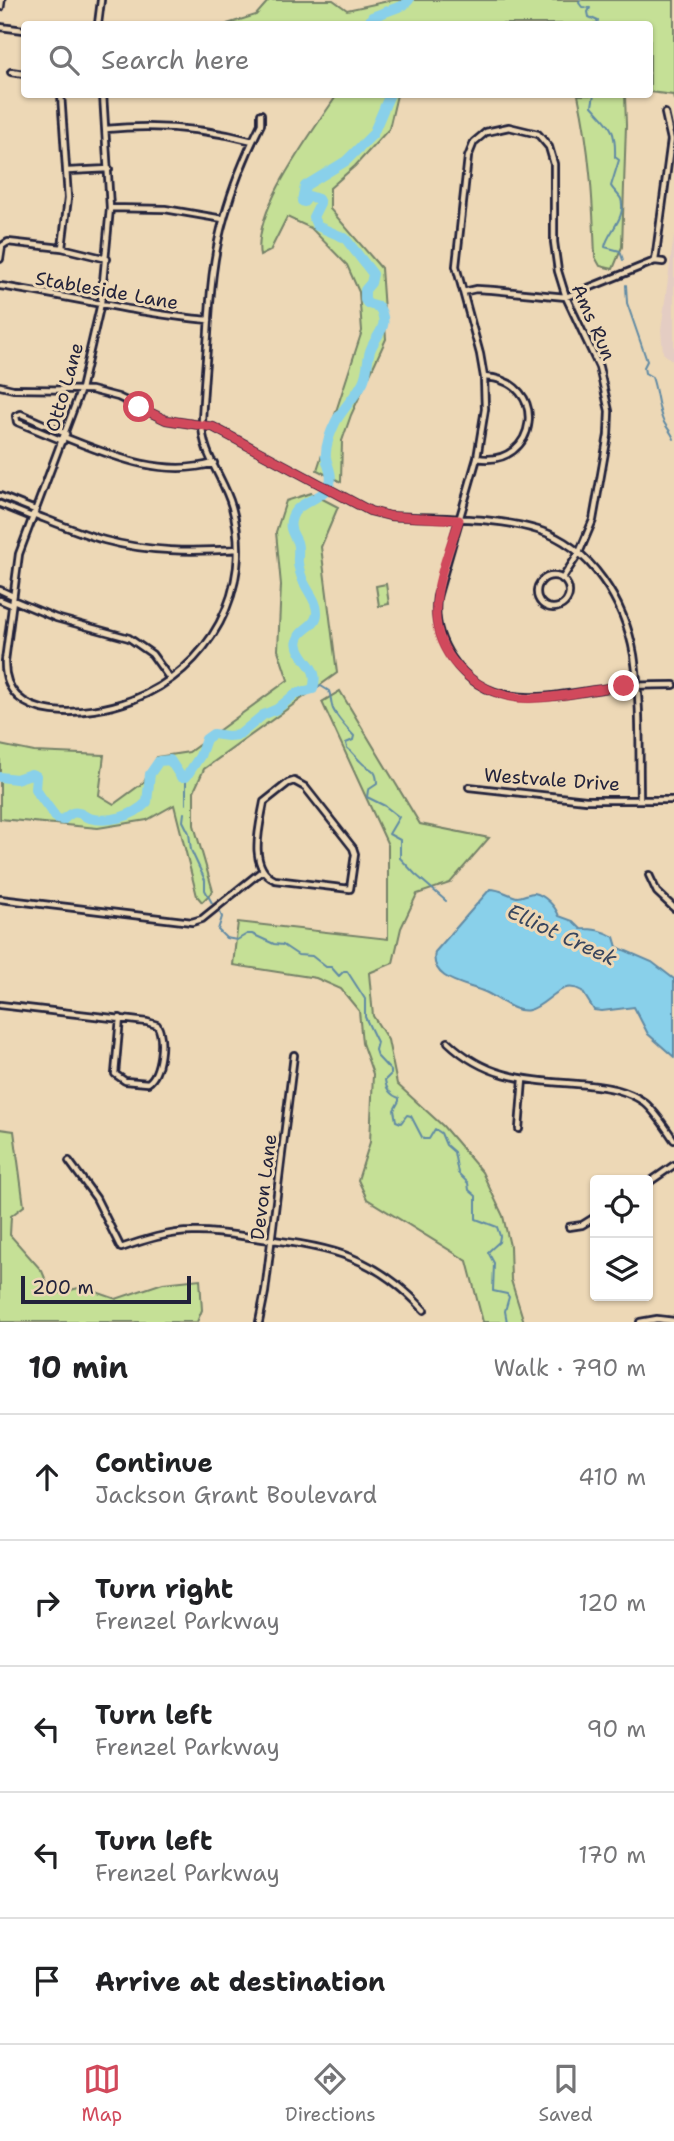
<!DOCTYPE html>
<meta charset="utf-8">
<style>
:root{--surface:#fff;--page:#f6f6f6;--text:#202124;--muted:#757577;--line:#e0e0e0;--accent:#d1495b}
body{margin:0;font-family:"Shantell Sans",sans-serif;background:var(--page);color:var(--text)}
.controls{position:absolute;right:21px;bottom:21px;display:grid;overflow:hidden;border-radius:7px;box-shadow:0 2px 5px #0004}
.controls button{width:63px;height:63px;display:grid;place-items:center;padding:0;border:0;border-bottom:2px solid var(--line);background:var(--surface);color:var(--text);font:35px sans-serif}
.scale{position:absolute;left:21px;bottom:18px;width:170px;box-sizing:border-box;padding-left:7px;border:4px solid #22223b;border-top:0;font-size:19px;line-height:24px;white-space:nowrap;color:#22223b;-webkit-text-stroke:5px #edd8b6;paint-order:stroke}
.stop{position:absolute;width:21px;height:21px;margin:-16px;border:5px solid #d1495b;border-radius:50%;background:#fff}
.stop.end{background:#d1495b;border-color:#fff;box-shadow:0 2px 7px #0008}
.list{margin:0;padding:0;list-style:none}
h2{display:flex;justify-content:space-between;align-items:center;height:91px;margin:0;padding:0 28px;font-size:30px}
h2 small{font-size:23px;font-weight:400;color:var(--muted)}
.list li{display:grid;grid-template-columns:46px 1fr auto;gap:21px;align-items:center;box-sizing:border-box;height:126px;padding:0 28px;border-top:2px solid var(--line)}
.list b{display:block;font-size:26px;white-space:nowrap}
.list p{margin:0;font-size:23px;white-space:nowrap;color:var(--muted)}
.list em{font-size:23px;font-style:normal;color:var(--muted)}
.icon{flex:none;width:38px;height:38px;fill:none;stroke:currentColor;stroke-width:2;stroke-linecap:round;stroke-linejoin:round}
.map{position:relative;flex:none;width:674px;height:1322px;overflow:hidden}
.search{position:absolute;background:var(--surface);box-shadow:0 2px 5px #0004;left:21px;right:21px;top:21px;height:77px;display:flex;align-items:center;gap:18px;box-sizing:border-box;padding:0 24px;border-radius:7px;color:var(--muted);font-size:26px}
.sheet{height:721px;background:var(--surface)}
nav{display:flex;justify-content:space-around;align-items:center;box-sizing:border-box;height:98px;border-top:2px solid var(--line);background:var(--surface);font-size:19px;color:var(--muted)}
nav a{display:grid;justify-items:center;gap:4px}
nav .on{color:var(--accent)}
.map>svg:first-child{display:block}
.built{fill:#e4cdc3}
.green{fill:#c5e096;stroke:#748168;stroke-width:2}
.water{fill:#89d0ea;stroke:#608aa4;stroke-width:2}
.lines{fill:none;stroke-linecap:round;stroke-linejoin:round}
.stream{stroke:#608aa4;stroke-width:2}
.river{stroke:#89d0ea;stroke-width:10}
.street-casing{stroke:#22223b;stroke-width:10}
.secondary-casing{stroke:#22223b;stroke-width:11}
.street{stroke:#edd8b6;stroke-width:4.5}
.secondary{stroke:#edd8b6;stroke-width:6}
.route{stroke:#d1495b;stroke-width:9}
.labels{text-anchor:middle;stroke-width:6;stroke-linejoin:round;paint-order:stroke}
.street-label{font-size:19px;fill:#22223b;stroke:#edd8b6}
.water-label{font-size:21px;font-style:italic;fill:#37455e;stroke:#edd8b6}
</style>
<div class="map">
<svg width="674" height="1322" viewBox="0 0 674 1322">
<rect width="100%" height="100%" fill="#edd8b6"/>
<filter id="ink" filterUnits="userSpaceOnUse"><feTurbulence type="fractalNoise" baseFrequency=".0143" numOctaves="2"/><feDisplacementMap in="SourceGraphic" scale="14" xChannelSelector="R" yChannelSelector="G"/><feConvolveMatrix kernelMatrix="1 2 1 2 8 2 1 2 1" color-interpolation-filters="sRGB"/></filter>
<g filter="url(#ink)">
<path class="built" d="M674,235V362L663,353L661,330Z"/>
<path class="green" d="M269,0H333L347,10L393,0H674V100L673,95L650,92V24H227L256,15Z
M337,95H397L389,129L355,166L330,188V209L381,268L386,339L351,415L342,441L341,482L317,470L362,331L359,292L347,265L311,228L287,217L270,251L260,256C252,210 312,133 337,95Z
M578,95H625L626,125L622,247L613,269L600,266L595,257C593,202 590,149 578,95Z
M311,493L338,507L321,547L337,673L204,769L194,791V825L213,891L202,902L197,896L174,805L147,820L98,828L0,819V745L34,752L104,755L99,795L114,804L144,782L157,757L189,752L288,680L278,650L281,585L276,532L286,501Z
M386,584L389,604L379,606L376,586Z
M340,691L420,824L489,838L450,883L417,894L401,928L393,963L369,973L373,1016L388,1040L397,1084L443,1126L482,1172L503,1216L510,1246L511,1280L524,1322H483L467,1261L367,1199L358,1180L370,1142L373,1074L362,1043L359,1011L341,989L316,978L233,965L238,922L388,939V845L322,702Z
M0,1129L14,1131L24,1206L11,1216L10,1235L42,1271L52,1295L82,1287L116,1299L163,1283L200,1279L202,1310L197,1322H0Z"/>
<path class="water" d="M490,889C501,889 508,895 517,897C523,897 528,893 534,893C545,895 555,906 559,916L573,921L581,929C593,929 603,930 614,937L617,947L652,962L674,979V1057L648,1034L634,1007L602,1011L594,1010L582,991C560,978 548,1006 529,1010C516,1014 497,997 485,992C468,984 429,981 435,952Z"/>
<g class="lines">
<path class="stream" d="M580,0L579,3L582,7L590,8L588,12L589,17L598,21L596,24
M594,94L592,106C610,126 616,128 615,157L619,160L611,186C613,190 619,195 621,199C627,219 607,232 605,247L620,251L623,260
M626,285L627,303L647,361L644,367L645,373L652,377C657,391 657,404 662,418C664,425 671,431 674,439
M314,687L321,686L329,691C331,696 331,704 333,709C337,718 348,729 354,736L353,740L346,743L347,748C354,753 355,756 360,761C368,771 377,766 377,784L368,790L367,797L385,806L399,817L389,834L400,840V858L415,874L446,901
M186,804V777
M184,813L183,821L189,833L191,850L205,880V890L212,903
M219,910L222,917L218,930L226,938L237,940L247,934H252L274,944L283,945L298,955L312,956L326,967H331L339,976L344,971H347L365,999V1017L377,1042L375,1050L377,1056L391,1071V1074L385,1080C386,1089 390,1095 399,1098V1101L394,1110L396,1121L401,1123L407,1115L411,1116L423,1139H429L435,1129L441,1133L446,1145L454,1152L458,1173L468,1183L469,1190L476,1196V1219L497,1227L500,1236L499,1242L488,1252L494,1263L493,1291L507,1294L509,1297L505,1311L507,1322"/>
<path class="river" d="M368,24L372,17L404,5L409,0
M0,777L16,779L31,774L36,776L35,789L57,819L63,820C67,816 72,811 78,813C82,813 85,817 89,818C108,823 133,817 147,802L150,774L159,761L170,760L181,777H186L200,756L206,739L213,734L228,736L239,735L263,715L277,709L295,694L313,689C320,666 303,664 298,647C293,629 318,628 317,612C317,600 306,590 302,578C300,572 297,564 298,558C298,552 299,548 297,542C293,533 288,528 292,517C298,500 323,501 330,483C333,474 327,465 326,457C325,445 331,431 336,421C344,407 356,396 363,382C368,372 367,360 370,351C376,333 391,328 379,307L368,304L365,300V290L371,283L373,274L345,238L317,226L313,217L320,203L318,199L309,196L304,202L302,201L305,186L346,161L373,134L390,94"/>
<g class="street-casing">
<path id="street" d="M98,24L101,0
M0,27L24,30
M11,72L24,74
M61,94L68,198L62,248
M103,94L110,208L101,303L81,389L19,554L5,661C3,726 90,716 132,700C209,670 255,589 232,507C224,478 202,455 202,423C203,393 206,363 208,333C210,295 213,255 224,218C233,185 246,154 261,124V114
M106,129C157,124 204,128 253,141
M68,171L109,169
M110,208L165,209L223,219
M0,259L2,246L8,242L62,248L107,259
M655,261L671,140L665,113
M0,286C70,296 138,314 209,320
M463,292L476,289L493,290L566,297L655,261L663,262
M0,386L13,389L91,390L118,397L166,420L213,427L370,511L390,516C437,519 494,516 538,530C591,546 625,603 634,655C641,702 639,751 640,799
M64,437C112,456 162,478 214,463
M63,441L17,422L16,416L21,414L66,434
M477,458C538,469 551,380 484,377
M0,496L35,510
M0,504L32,517
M33,514C56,523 80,533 104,540C148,552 192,552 238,549
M537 592a16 16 0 1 1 32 0a16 16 0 1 1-32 0Z
M562,579L579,553L593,520L608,435L609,411L599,367L566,297L558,271L554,242V164L549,147L538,134L509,127L486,132L474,142L468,157L456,266L480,354L484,377L485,409L477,458L437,597C434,620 439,639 452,658C490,715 553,695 610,688C631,685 652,685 674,685
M0,590L13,596
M0,600L12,605
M13,600L56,618L129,638L152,654L170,679
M294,781L305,787L353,848L355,854L350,889L275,880C247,868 260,825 264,802L288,783Z
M469,787L586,800H674
M649,875L657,892L674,908
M0,899L192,922L202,919L263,870
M0,1005L147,1022L157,1025C165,1038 161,1074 148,1083L125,1081L115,1074L120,1018
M448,1042C490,1082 534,1080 588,1085C608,1087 627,1090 644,1102C656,1112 665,1127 674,1140
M519,1129L523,1079
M69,1161L96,1198L121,1248C144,1240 168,1232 193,1232C217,1231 240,1236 263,1239C331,1246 377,1258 424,1310
M648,1183L674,1165
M569,1227L582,1225L595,1217
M259,1322L265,1292L294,1055
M640,1322L657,1319L674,1321"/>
</g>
<g class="secondary-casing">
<path id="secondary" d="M0,7L1,0"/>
</g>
<use href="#street" class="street"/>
<use href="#secondary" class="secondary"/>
</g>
</g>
<g class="lines" filter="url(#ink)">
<path class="route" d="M139,407L166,420L213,427L370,511L390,516L459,520C450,548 437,578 436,608C433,654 474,693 518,698C549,701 591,689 624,686"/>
</g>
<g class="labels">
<g class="street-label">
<text transform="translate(107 290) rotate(10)" y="7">Stableside Lane</text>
<text transform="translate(594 322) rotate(66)" y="7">Ams Run</text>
<text transform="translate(64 387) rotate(-74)" y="7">Otto Lane</text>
<text transform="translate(552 779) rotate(4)" y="7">Westvale Drive</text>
<text transform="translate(263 1187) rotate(-83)" y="7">Devon Lane</text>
</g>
<g class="water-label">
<text transform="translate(562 935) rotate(25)" y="7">Elliot Creek</text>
</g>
</g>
</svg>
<div class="controls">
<button><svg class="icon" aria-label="locate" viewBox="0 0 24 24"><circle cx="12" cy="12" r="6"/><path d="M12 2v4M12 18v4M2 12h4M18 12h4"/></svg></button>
<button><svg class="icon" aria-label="layers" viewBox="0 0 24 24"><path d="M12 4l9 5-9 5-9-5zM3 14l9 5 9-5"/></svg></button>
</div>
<div class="scale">200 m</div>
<div class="stop" style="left:139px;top:407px"></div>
<div class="stop end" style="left:624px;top:686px"></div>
<div class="search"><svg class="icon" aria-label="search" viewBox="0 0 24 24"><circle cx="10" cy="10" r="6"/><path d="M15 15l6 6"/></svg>Search here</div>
</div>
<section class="sheet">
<h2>10 min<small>Walk · 790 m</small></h2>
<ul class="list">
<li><svg class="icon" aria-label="ahead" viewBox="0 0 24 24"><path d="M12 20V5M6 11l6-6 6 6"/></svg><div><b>Continue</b><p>Jackson Grant Boulevard</p></div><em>410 m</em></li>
<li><svg class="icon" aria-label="right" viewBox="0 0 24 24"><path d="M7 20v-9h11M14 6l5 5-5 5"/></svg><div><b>Turn right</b><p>Frenzel Parkway</p></div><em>120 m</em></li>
<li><svg class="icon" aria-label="left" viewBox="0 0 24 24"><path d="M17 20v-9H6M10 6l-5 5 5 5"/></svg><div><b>Turn left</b><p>Frenzel Parkway</p></div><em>90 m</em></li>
<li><svg class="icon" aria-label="left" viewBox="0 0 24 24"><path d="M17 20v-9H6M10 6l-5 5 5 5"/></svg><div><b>Turn left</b><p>Frenzel Parkway</p></div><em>170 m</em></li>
<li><svg class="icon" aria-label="arrive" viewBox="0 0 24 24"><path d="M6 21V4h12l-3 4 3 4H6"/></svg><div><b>Arrive at destination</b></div></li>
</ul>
</section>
<nav>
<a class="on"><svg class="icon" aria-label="map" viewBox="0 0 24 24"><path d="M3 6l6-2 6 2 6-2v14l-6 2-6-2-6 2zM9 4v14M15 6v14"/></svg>Map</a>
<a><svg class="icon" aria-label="directions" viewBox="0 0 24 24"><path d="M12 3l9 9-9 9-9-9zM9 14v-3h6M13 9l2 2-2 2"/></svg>Directions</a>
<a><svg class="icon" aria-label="saved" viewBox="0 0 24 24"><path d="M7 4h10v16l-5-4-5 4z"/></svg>Saved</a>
</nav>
